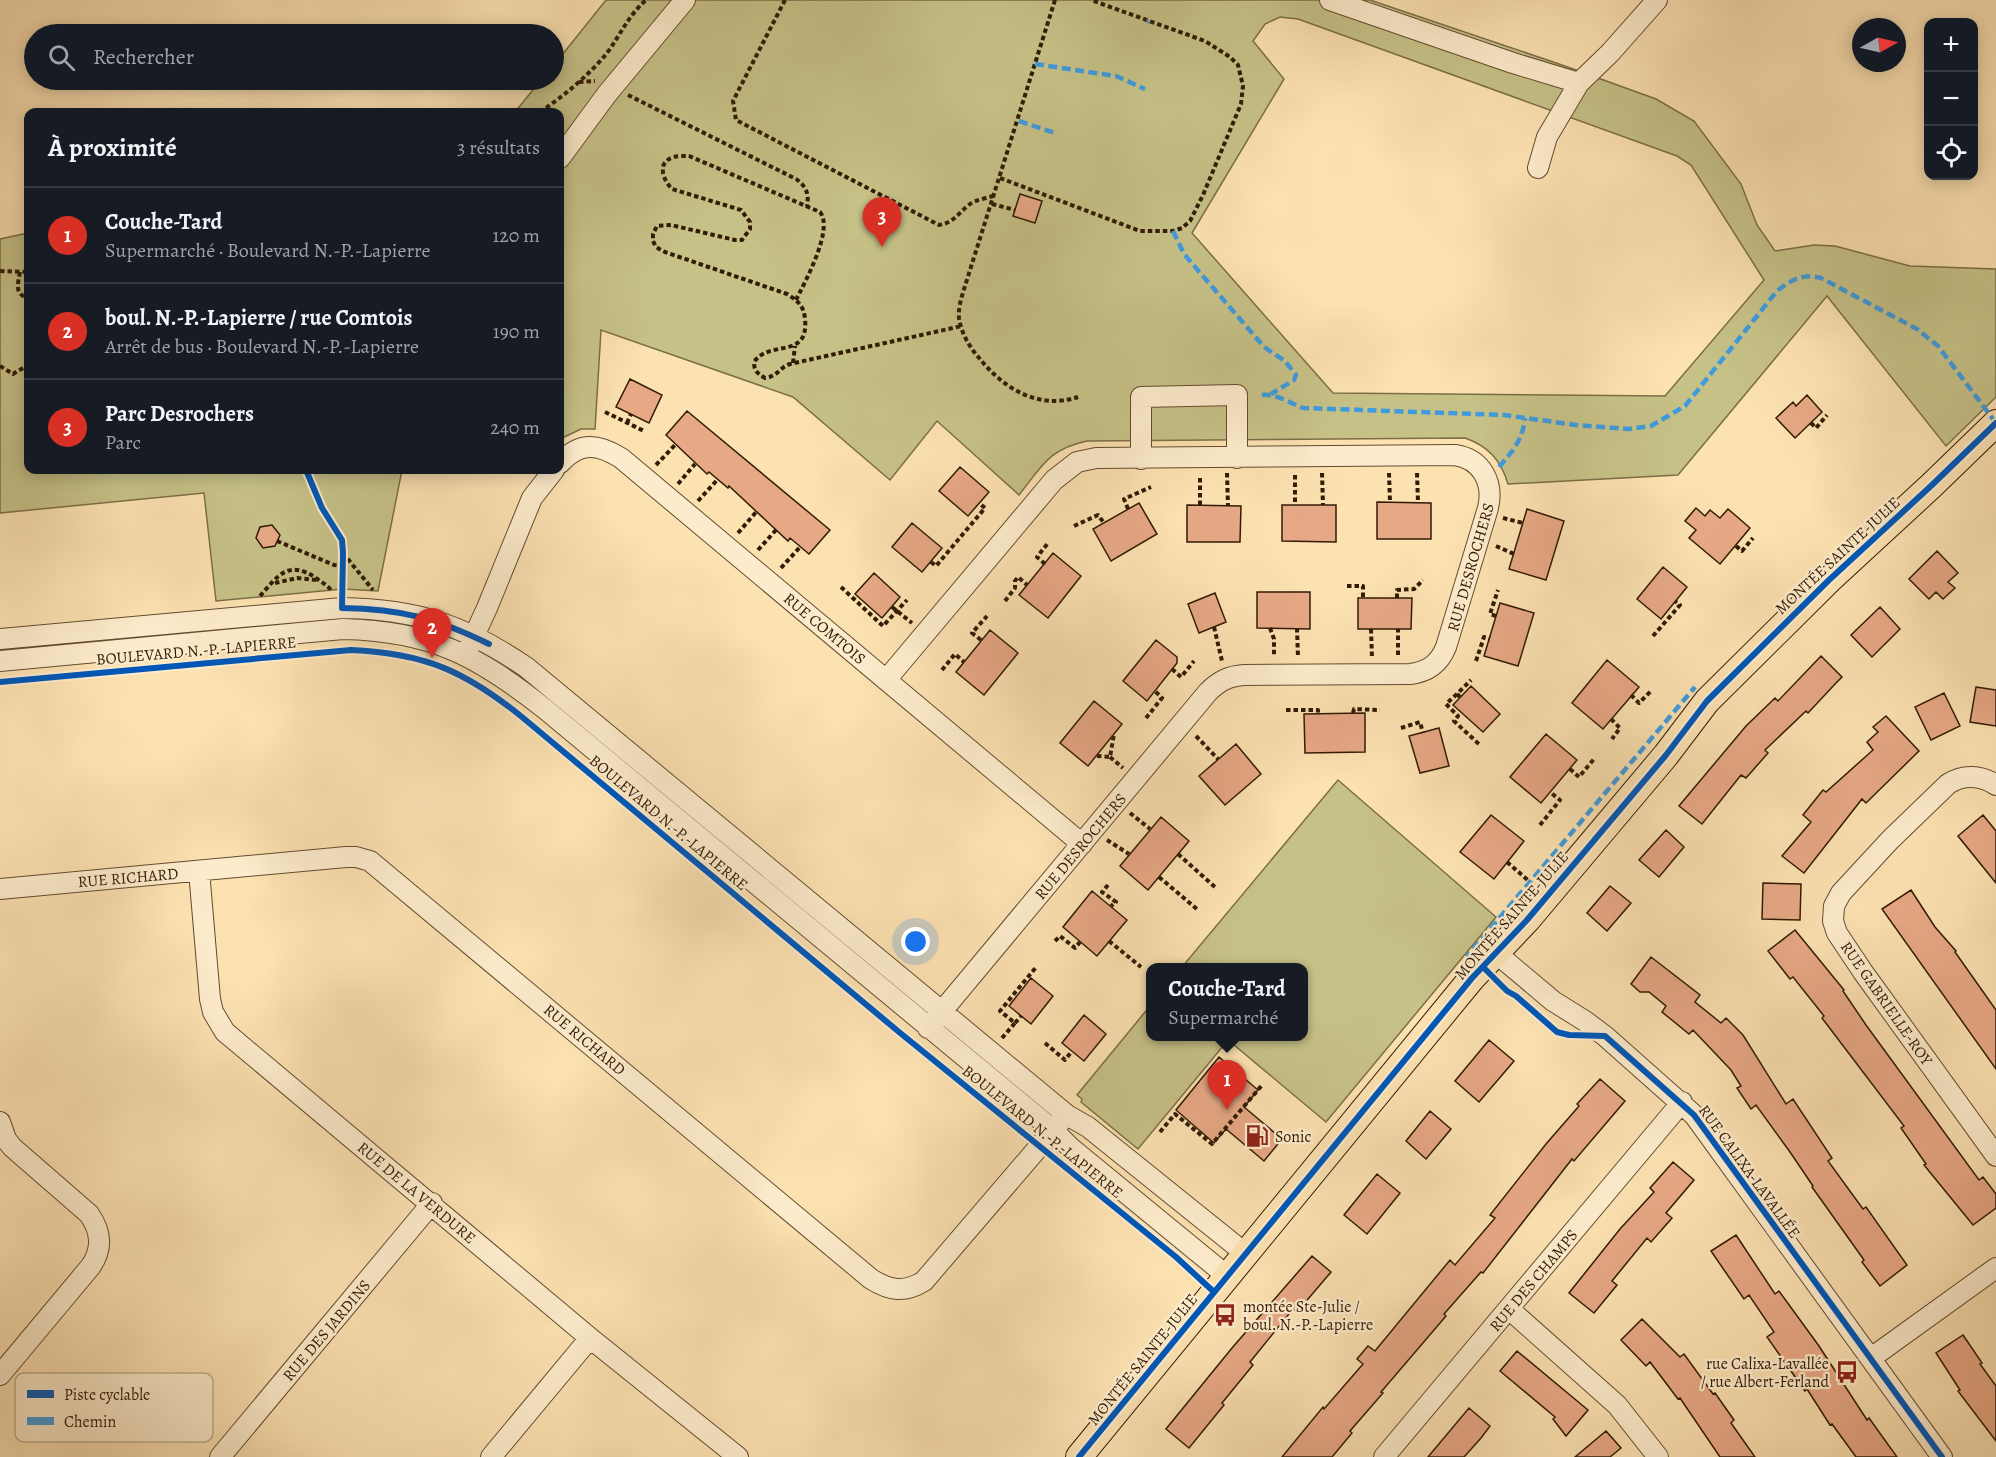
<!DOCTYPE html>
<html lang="fr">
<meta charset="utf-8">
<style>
:root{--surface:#171b24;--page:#242831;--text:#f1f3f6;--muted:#9ea1a6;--line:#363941;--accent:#d93025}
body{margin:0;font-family:Alegreya,serif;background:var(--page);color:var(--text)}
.controls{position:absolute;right:18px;top:18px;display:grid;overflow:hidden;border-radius:12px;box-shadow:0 3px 15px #0003}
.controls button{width:54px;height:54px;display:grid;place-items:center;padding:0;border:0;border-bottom:2px solid var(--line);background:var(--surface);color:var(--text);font:30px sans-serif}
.compass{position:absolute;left:1852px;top:18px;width:54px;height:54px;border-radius:50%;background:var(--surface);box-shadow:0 3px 15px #0003;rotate:82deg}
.you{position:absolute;left:916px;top:942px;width:21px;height:21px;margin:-15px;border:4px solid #fff;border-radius:50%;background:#1a73e8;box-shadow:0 0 0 9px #1a73e833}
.badge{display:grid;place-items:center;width:39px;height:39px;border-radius:50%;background:var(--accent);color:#fff;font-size:20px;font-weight:700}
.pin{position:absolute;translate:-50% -50px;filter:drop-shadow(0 2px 3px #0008)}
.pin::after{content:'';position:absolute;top:32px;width:21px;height:18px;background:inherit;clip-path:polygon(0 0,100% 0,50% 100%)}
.popup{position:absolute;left:1146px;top:963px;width:162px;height:78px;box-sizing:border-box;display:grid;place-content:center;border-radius:12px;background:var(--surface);filter:drop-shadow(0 2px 4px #0005);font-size:20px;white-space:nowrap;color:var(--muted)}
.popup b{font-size:22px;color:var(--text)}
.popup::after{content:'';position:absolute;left:50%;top:100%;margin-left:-12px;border:12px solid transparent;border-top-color:var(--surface)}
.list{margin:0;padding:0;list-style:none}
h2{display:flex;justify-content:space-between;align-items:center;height:78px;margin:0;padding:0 24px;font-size:26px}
h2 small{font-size:20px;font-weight:400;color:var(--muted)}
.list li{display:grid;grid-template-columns:39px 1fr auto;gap:18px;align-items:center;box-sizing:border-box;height:96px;padding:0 24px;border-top:2px solid var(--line)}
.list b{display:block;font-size:22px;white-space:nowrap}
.list p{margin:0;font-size:20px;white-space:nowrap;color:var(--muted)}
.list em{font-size:20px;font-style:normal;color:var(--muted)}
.icon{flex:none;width:33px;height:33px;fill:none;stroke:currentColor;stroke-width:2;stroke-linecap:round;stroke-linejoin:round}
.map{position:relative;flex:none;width:1996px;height:1457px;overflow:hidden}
.search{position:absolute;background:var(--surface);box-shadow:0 3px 15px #0003;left:24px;top:24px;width:540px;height:66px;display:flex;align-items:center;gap:15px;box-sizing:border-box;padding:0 21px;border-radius:33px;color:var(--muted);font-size:22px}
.panel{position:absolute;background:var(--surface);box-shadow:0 3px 15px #0003;left:24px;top:108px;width:540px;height:366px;border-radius:12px}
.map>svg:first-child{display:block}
.green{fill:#c6c187;stroke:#7c6e46;stroke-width:1.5;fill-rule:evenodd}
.building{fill:#e7a885;stroke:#311b05;stroke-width:1.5}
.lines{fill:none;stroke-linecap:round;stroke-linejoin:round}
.minor-casing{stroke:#644c30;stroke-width:22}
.major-casing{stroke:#311b05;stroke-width:28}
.path{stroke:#311b05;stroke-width:4;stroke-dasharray:4.5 3;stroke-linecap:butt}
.minor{stroke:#fdeccc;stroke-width:20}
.major{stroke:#fce1b1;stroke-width:26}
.quiet{stroke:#3e9bdd;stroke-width:4.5;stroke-dasharray:9 4.5;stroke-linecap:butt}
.cycleway-casing{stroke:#fdeccc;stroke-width:10}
.cycleway{stroke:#0057b8;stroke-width:6}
.labels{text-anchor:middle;stroke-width:4.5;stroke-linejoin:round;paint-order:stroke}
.street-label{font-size:16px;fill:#311b05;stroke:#fdeccc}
.poi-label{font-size:16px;fill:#311b05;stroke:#fdeccc;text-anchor:start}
.key{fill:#fdeccc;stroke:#c0ad90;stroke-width:1.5}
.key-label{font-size:16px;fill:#311b05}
</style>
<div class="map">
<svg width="1996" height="1457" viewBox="0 0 1996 1457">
<rect width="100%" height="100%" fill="#fce1b1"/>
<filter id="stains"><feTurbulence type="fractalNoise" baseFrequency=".00333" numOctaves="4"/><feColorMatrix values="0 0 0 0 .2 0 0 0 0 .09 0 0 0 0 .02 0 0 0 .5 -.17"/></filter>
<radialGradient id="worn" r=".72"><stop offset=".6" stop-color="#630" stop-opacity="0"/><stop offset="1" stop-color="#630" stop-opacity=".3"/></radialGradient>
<path class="green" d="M606,0H1370L1562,65L1656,99L1694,121L1741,184L1757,225L1775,251L1814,245L1835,246L1910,266L1996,269V397L1946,446L1827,296L1678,475L1508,484C1501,460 1488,446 1465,438L1087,441C1049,449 1042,466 1019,495L937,421L890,480L793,397L601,330L595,429H581L560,439V112H515L541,80H554V65ZM1280,17L1298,19L1677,156L1691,165L1764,280L1665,396L1333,393L1192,233L1284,79L1253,41L1265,24Z
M28,233V470H402L378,591L343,589L216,601L204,493L0,513V239Z
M1338,780L1496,917L1326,1122L1228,1040L1138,1149L1081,1102L1082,1099L1077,1095L1150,1006V1036H1304V968L1182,967Z"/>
<path class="building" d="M1020,194L1042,201L1035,223L1013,216Z
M630,379L662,395L649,423L616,407Z
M1807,395L1822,412L1795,438L1776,418L1793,402L1796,406Z
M687,411L830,530L809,554L790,538L788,541L729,486L728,488L709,472L707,474L666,435Z
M960,467L989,492L968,516L939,491Z
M1377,502L1431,503V539H1377Z
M1139,503L1157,534L1111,561L1093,529Z
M1187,505L1241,506L1240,542H1187Z
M1282,505H1336V542L1282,541Z
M1696,508L1705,516L1710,510L1720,518L1728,509L1750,528L1720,564L1689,538L1696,530L1685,521Z
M1527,509L1564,521L1546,580L1509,569Z
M912,523L942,548L922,572L892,547Z
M272,525L280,535L275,546L263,548L256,538L260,527Z
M1937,551L1958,573L1948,582L1955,588L1943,599L1936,592L1929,599L1909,579Z
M1053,553L1081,576L1048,618L1019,595Z
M1663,567L1687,587L1661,619L1637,599Z
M874,573L900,597L882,618L855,594Z
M1257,592H1310V629L1257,628Z
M1215,593L1226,622L1199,633L1188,604Z
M1358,598H1412L1411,629H1358Z
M1500,603L1534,613L1518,666L1484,656Z
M1880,607L1900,629L1872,657L1851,635Z
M990,630L1018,653L984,695L956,672Z
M1156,640L1177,657V663L1147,701L1123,681Z
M1821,656L1842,677L1836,683L1808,713L1806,711L1765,750L1768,753L1746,778L1741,775L1702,824L1679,806L1746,726L1775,698L1778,701Z
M1607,660L1639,687L1603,729L1572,703Z
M1471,686L1500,714L1483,732L1453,705Z
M1976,687L1996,690V726L1970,722Z
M1944,693L1960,726L1931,740L1915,707Z
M1094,701L1122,724L1088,766L1060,743Z
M1365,713V752L1305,753L1304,714Z
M1886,716L1919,751L1866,803L1862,799L1804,873L1782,856L1811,822L1803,815L1823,790L1826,792L1873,750L1867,742L1878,732L1873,727Z
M1439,728L1449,766L1420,773L1409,736Z
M1546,734L1577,760L1541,803L1510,777Z
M1236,744L1261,774L1225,805L1199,776Z
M1491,815L1524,841L1494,879L1460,852Z
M1983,815L1996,831V883L1958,836Z
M1161,817L1189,841L1148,890L1120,866Z
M1666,830L1684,847L1659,877L1639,860Z
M1763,883L1801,884L1800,920L1762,919Z
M1610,886L1631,903L1607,931L1587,913Z
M1911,890L1935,927L1956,951L1955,952L1996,1010V1069L1882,909Z
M1092,891L1127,920L1097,956L1063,927Z
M1795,930L1844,990L1843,991L1866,1025L1979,1180L1983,1177L1996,1194V1208L1973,1225L1924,1165L1926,1164L1901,1128L1904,1126L1822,1018L1824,1016L1793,977L1790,979L1768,951Z
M1651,957L1700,995L1695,1002L1721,1023L1726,1018L1743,1035L1786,1104L1793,1099L1832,1158L1828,1161L1863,1209L1866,1207L1907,1265L1880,1286L1862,1262L1864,1260L1812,1187L1813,1186L1790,1152L1756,1105L1751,1109L1737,1088L1741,1086L1731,1070L1693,1030L1689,1034L1662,1012L1666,1006L1649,992H1640L1631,984Z
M1031,978L1053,996L1031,1024L1009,1006Z
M1084,1015L1106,1034L1084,1061L1062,1043Z
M1489,1040L1514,1061L1479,1102L1455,1081Z
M1219,1057L1258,1090L1244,1107L1282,1139L1264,1161L1226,1129L1214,1143L1176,1110Z
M1600,1079L1625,1101L1574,1161L1572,1159L1483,1273L1481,1272L1444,1314L1446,1316L1381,1392L1383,1393L1350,1431L1352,1433L1332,1457H1282L1323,1407L1324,1409L1363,1364L1357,1359L1368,1346L1375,1351L1450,1260L1455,1265L1495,1218L1490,1215L1546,1144L1579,1106L1577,1104Z
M1430,1111L1451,1129L1426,1159L1406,1141Z
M1673,1162L1694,1180L1666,1213L1672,1218L1651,1242L1647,1238L1612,1281L1617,1285L1594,1313L1569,1293L1620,1229L1654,1192L1650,1188Z
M1377,1174L1400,1193L1367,1234L1344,1215Z
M1736,1235L1775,1294L1779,1291L1819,1346L1867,1420L1869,1418L1897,1457H1856L1832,1424L1830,1425L1807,1389L1805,1391L1767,1337L1774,1332L1749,1295L1744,1299L1711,1251Z
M1312,1256L1331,1272L1297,1312L1293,1309L1250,1362L1253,1365L1222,1403L1224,1405L1189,1448L1166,1429L1232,1348Z
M1642,1319L1680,1357L1684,1354L1713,1394L1715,1393L1734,1420L1731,1423L1755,1457H1720L1680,1398L1678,1399L1650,1362L1646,1366L1621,1340Z
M1963,1335L1982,1363L1980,1364L1996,1386V1441L1958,1391L1960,1390L1936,1353Z
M1517,1351L1588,1410L1566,1436L1553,1419L1555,1417L1500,1371Z
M1469,1408L1490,1426L1481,1438L1464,1457H1428Z
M1606,1431L1621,1448L1610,1457H1575Z"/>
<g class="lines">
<g class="minor-casing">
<path id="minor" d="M1330,0L1513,63L1579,83
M560,158L607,94L685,0
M1538,168L1547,137L1579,83L1610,53L1657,0
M1141,459V397L1237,395V458
M560,463C579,442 597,443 621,458L1082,844
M0,639L342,608C417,609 464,625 526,667L1067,1115L1088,1127L1246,1254
M469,647L487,608L532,498L554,470
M0,661L343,629C431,631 477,655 545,709L1053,1130L1071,1148L1227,1276
M886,680L1054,480L1077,462L1096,458L1455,455C1482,459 1494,483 1488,508L1446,647C1439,664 1428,672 1410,674L1244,675C1229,676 1219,681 1208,692L928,1028
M1996,785C1981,775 1963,774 1948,784L1890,840L1841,893L1834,906L1833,921L1837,933L1863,972L1996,1156
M199,871L210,999L213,1012L225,1032L590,1338L738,1457
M0,889L346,857H356L370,861L871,1279C890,1291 905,1293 924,1281L1061,1121
M1496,953L1553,1001L1585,1021L1605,1036L1694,1115L1942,1457
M0,1122L6,1139L12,1147L89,1214C101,1231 103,1248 91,1266L0,1375
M1509,1309L1617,1405L1658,1457
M1871,1358L1996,1268
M220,1457L432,1203
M491,1457L590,1338
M1384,1457L1682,1102"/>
</g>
<g class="major-casing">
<path id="major" d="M1079,1457L1472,978L1527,920L1666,755L1707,701L1829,580L1932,485L1996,423"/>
</g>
<path class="path" d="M785,0L733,101L736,120L939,225C954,223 959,212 970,204C976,200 986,198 993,196
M1055,0L965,286C962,296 958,307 959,318C961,333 970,348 980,359C1004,389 1039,410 1078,397
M579,82L595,81
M628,95L796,179C807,187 809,194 807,207
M540,112C564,96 589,75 607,53C621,34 628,16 646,0
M1000,178L1140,231H1173L1182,228L1190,221L1203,195L1241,104L1243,86L1238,65L1230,57L1205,41L1091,0
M992,204L1015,210
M0,271L28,272
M20,272C18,284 14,294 28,298
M796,300C805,282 834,229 820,212L689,156C684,156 678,156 674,157C656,162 663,180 672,189L741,210L750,222V229L742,240H735L671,225L657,226L653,234V241L656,247L665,252L787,294C798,301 804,306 805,319C809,360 770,339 754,362C754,371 757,373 765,378C777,377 780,367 790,364L962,326
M793,363L795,346
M0,366L13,374L28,365
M605,412L644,431
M627,423L631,414
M1811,423L1816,428L1827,415
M656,465L676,444
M1227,473L1228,506
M1322,473L1323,505
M1389,473L1390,502
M1417,473L1418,502
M308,474L313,470
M1295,475V505
M678,484L695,464
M698,501L718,479
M1200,505V476
M1128,509L1124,499L1151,487
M1503,518L1523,523
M1074,526L1098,515L1104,523
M738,533L757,511
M277,541L334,565L343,566
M1496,546L1514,554
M1736,546L1742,551L1753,538
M758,550L776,530
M343,553L373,590
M931,562L936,566L985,508L979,503
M1045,564L1037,557L1048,543
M781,568L800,547
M275,583L297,578L317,580
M1347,586H1363V598
M841,587L883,626L907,600
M260,596C278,576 288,559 316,578C321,582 326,584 331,590
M1397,598V590L1414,589L1423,580
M1005,601L1015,588V581L1018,577L1027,585
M892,607L912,623
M1496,616L1490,614L1498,590
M1214,627L1222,661
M1270,628L1274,639V657
M1297,628L1298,658
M1371,629L1372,658
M1653,636L1680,605L1675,601
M981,640L972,633L987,616
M1398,655V629
M1476,661L1484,637L1490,639
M1172,669L1181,677L1194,661
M942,670L955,654L964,662
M1457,694L1446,704L1458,716L1454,721L1481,746
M1631,695L1639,703L1651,691
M1460,697L1457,694L1471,680
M1286,710H1318V714
M1353,713L1354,709L1380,710
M1146,718L1162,698L1155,691
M1611,719L1620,728L1612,739
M1401,728L1420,722L1423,733
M1196,736L1218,759
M1097,756L1110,757L1114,734
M1110,757L1123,768
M1570,769L1579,777L1594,759
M1130,813L1150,829
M1540,825L1560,800L1550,792
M1107,840L1129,854
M1178,854L1216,888
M1507,862L1530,882
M1159,877L1198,910
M1108,885L1102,892L1116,902L1111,906
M1055,941L1060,936L1075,948L1080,942
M1109,941L1141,967
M1015,1023L1021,1016
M1002,1038L1015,1023L1000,1011L1037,966
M1045,1043L1065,1060L1072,1051
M1160,1132L1175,1114L1212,1144L1263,1084"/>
<use href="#minor" class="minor"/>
<use href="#major" class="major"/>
<path class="quiet" d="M1147,22L1149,21
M1035,64L1116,76L1145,89
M1019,121L1055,133
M1173,231L1184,254L1264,347L1285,361L1296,375L1294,380L1271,394
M1262,395C1275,393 1290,403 1303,408L1504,415L1576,425L1629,429L1651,426L1685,406L1777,291C1791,280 1803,273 1821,278L1917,329L1938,346L1996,423
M1499,467C1513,451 1523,439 1525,418
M1483,967L1468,955L1695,687"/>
<g class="cycleway-casing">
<path id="cycleway" d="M306,470L322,508L342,540L343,553L342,608C401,609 436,618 489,644
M0,682L351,650C424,653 465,671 522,717L899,1032L1176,1257L1214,1292
M1483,967L1507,991L1516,996L1557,1032L1569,1035L1605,1036L1694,1115L1942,1457
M1079,1457L1472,978L1527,920L1666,755L1707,701L1829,580L1932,485L1996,423"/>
</g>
<use href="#cycleway" class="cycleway"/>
</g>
<defs>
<g id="fuel-bare" transform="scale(1.8)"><path d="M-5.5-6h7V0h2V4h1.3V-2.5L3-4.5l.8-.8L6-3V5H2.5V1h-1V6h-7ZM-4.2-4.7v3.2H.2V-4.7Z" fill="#8f2418" stroke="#fdeccc" stroke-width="2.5" paint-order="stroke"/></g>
<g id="bus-bare" transform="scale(1.8)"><path d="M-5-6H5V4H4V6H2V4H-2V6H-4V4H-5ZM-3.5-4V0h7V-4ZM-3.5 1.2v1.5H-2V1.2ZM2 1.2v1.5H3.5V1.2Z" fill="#8f2418" stroke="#fdeccc" stroke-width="2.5" paint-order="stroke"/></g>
</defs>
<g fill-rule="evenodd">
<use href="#fuel-bare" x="1257" y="1136"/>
<use href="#bus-bare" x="1225" y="1315"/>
<use href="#bus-bare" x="1847" y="1372"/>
</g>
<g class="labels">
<g class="street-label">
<text transform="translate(1837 555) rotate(-43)" y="6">MONTÉE SAINTE-JULIE</text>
<text transform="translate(1470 567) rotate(-74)" y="6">RUE DESROCHERS</text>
<text transform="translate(825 628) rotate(40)" y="6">RUE COMTOIS</text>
<text transform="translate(196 650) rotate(-5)" y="6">BOULEVARD N.-P.-LAPIERRE</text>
<text transform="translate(669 822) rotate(40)" y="6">BOULEVARD N.-P.-LAPIERRE</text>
<text transform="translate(1080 846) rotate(-50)" y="6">RUE DESROCHERS</text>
<text transform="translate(128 877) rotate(-5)" y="6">RUE RICHARD</text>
<text transform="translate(1511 915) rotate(-49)" y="6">MONTÉE SAINTE-JULIE</text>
<text transform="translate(1887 1003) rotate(55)" y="6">RUE GABRIELLE-ROY</text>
<text transform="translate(585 1039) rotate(40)" y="6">RUE RICHARD</text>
<text transform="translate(1043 1131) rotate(39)" y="6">BOULEVARD N.-P.-LAPIERRE</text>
<text transform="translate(1750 1171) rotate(54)" y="6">RUE CALIXA-LAVALLÉE</text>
<text transform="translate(417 1192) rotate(40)" y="6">RUE DE LA VERDURE</text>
<text transform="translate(1533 1280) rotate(-50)" y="6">RUE DES CHAMPS</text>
<text transform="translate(326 1330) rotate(-50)" y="6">RUE DES JARDINS</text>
<text transform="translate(1142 1359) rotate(-51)" y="6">MONTÉE SAINTE-JULIE</text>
</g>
<g class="poi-label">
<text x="1275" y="1142">Sonic</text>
<text x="1243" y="1312">montée Ste-Julie /<tspan x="1243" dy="18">boul. N.-P.-Lapierre</tspan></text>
<text x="1829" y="1369" text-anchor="end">rue Calixa-Lavallée<tspan x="1829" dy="18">/ rue Albert-Ferland</tspan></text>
</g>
</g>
<rect x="15" y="1373" width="198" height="69" rx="9" class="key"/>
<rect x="27" y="1390" width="27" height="8" fill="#0057b8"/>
<rect x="27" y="1417" width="27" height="8" fill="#3e9bdd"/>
<g class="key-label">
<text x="64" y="1400">Piste cyclable</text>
<text x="64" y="1427">Chemin</text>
</g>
<rect width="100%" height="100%" filter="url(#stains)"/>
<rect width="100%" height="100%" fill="url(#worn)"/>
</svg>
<div class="controls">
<button>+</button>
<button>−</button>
<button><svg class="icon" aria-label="locate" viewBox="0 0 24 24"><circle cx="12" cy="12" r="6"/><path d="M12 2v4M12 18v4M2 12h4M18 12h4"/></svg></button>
</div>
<svg class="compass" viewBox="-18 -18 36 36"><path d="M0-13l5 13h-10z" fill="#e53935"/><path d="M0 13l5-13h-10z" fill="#9ea1a6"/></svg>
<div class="you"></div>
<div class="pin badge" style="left:1227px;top:1110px">1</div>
<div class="popup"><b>Couche-Tard</b>Supermarché</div>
<div class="pin badge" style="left:432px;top:658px">2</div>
<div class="pin badge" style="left:882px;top:247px">3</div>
<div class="search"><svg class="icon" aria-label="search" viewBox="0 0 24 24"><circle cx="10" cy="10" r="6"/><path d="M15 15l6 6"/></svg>Rechercher</div>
<section class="panel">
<h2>À proximité<small>3 résultats</small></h2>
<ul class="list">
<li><span class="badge">1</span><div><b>Couche-Tard</b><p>Supermarché · Boulevard N.-P.-Lapierre</p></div><em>120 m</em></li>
<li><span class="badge">2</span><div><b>boul. N.-P.-Lapierre / rue Comtois</b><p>Arrêt de bus · Boulevard N.-P.-Lapierre</p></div><em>190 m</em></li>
<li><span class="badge">3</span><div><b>Parc Desrochers</b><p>Parc</p></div><em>240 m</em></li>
</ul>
</section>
</div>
